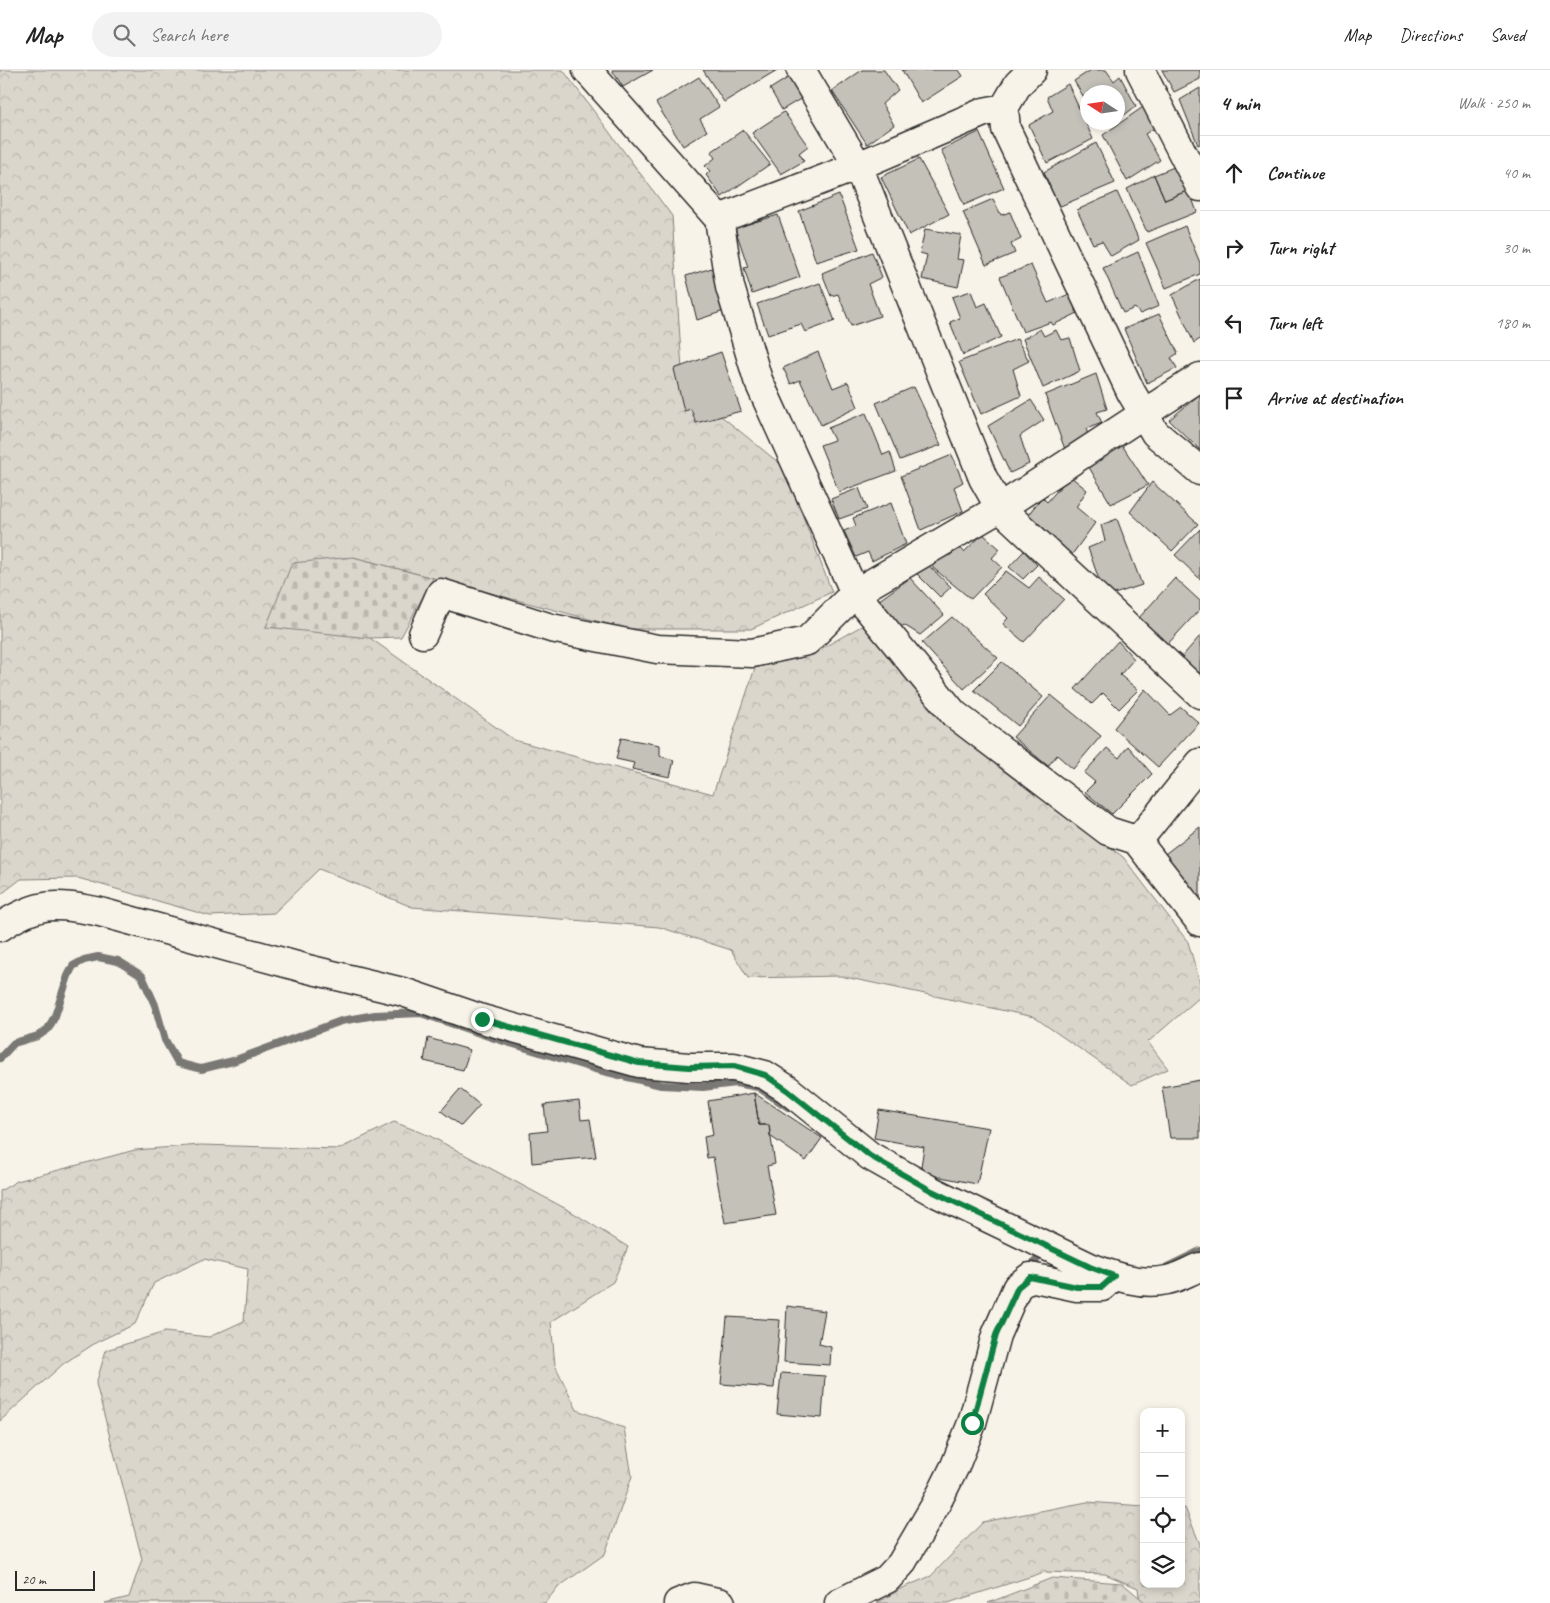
<!DOCTYPE html>
<meta charset="utf-8">
<style>
:root{--surface:#fff;--page:#f2f2f2;--text:#222;--muted:#767676;--line:#e0e0e0}
body{margin:0;font-family:Caveat,sans-serif;background:var(--page);color:var(--text)}
.controls{position:absolute;right:15px;bottom:15px;display:grid;overflow:hidden;border-radius:10px;box-shadow:0 2px 8px #0003}
.controls button{width:45px;height:45px;display:grid;place-items:center;padding:0;border:0;border-bottom:1px solid var(--line);background:var(--surface);color:var(--text);font:25px sans-serif}
.compass{position:absolute;left:1080px;top:15px;width:45px;height:45px;border-radius:50%;background:var(--surface);box-shadow:0 2px 8px #0003;rotate:282deg}
.scale{position:absolute;left:15px;bottom:12px;width:80px;box-sizing:border-box;padding-left:5px;border:2px solid #2b2b2b;border-top:0;font-size:14px;line-height:18px;white-space:nowrap;color:#2b2b2b;-webkit-text-stroke:4px #f7f3e8;paint-order:stroke}
.stop{position:absolute;width:15px;height:15px;margin:-11px;border:4px solid #0b8043;border-radius:50%;background:#fff}
.stop.end{background:#0b8043;border-color:#fff;box-shadow:0 1px 5px #0008}
.list{margin:0;padding:0;list-style:none}
h2{display:flex;justify-content:space-between;align-items:center;height:65px;margin:0;padding:0 20px;font-size:21px}
h2 small{font-size:16px;font-weight:400;color:var(--muted)}
.list li{display:grid;grid-template-columns:32px 1fr auto;gap:15px;align-items:center;box-sizing:border-box;height:75px;padding:0 20px;border-top:1px solid var(--line)}
.list b{display:block;font-size:19px;white-space:nowrap}
.list em{font-size:16px;font-style:normal;color:var(--muted)}
.icon{flex:none;width:28px;height:28px;fill:none;stroke:currentColor;stroke-width:2;stroke-linecap:round;stroke-linejoin:round}
.map{position:relative;flex:none;width:1200px;height:1533px;overflow:hidden}
header{display:flex;align-items:center;gap:30px;box-sizing:border-box;height:70px;padding:0 25px;background:var(--surface);border-bottom:1px solid var(--line)}
header strong{font-size:24px}
nav{display:flex;gap:28px;margin-inline-start:auto;font-size:18px}
.search{width:350px;height:45px;background:var(--page);display:flex;align-items:center;gap:12px;box-sizing:border-box;padding:0 18px;border-radius:28px;color:var(--muted);font-size:19px}
main{display:flex}
aside{flex:1;background:var(--surface)}
.map>svg:first-child{display:block}
.forest{fill:url(#forest-crowns);stroke:#82807c}
.cemetery{fill:url(#cemetery-stones);stroke:#82807c}
.lines{fill:none;stroke-linecap:round;stroke-linejoin:round}
.stream{stroke:#7a7874;stroke-width:8}
.building{fill:#c4c1b9;stroke:#2b2b2b}
.minor-casing{stroke:#2b2b2b;stroke-width:31}
.minor{stroke:#f7f3e8;stroke-width:28}
.route{stroke:#0b8043;stroke-width:6}
</style>
<header>
<strong>Map</strong>
<div class="search"><svg class="icon" aria-label="search" viewBox="0 0 24 24"><circle cx="10" cy="10" r="6"/><path d="M15 15l6 6"/></svg>Search here</div>
<nav><a>Map</a><a>Directions</a><a>Saved</a></nav>
</header>
<main>
<div class="map">
<svg width="1200" height="1533" viewBox="0 0 1200 1533">
<defs>
<pattern id="forest-crowns" width="20" height="18" patternUnits="userSpaceOnUse" patternTransform="scale(1.25)"><rect width="20" height="18" fill="#dad6cc"/><path d="M2 6a3 3 0 1 1 6 0M12 15a3 3 0 1 1 6 0" fill="none" stroke="#bbb8af"/></pattern>
<pattern id="cemetery-stones" width="16" height="16" patternUnits="userSpaceOnUse" patternTransform="scale(1.25)"><rect width="16" height="16" fill="#dad6cc"/><path d="M2 7V4a2 2 0 0 1 4 0v3zM10 15v-3a2 2 0 0 1 4 0v3z" fill="#bbb8af"/></pattern>
</defs>
<rect width="100%" height="100%" fill="#f7f3e8"/>
<filter id="ink" filterUnits="userSpaceOnUse"><feTurbulence type="fractalNoise" baseFrequency=".02" numOctaves="2"/><feDisplacementMap in="SourceGraphic" scale="10" xChannelSelector="R" yChannelSelector="G"/><feConvolveMatrix kernelMatrix="1 2 1 2 8 2 1 2 1" color-interpolation-filters="sRGB"/></filter>
<g filter="url(#ink)">
<path class="forest" d="M0,0H563L672,146L683,315L784,397L832,522L751,559H627L353,487L370,568L514,670L713,724L755,598L817,581L865,554L947,651L1123,787L1188,872L1200,913V927L1148,972L1168,999L1132,1015L1034,947L840,906L748,908L731,880L659,857L412,837L319,799L274,843L210,846L78,808L21,809L0,825Z
M394,1052L430,1066L572,1142L628,1177L613,1212L551,1252L555,1295L577,1340L624,1358L632,1406L605,1484L557,1518L545,1533H105L129,1527L142,1489L96,1314L106,1280L165,1262L209,1267L244,1251L248,1199L204,1189L154,1213L135,1254L97,1272L63,1294L0,1351V1121L17,1111L135,1080L201,1075L339,1079Z
M1087,1432L1144,1436V1514H1181V1438H1185L1200,1474V1533H1140L1138,1518L1105,1504L1045,1502L948,1533H877L902,1518L931,1506L983,1452Z"/>
<path class="cemetery" d="M353,487L433,508L401,567L369,568L266,557L292,493Z
M1052,1508L1122,1513L1146,1533H988Z"/>
<g class="lines">
<path class="stream" d="M0,988L14,973L38,966L48,959L55,946L68,906L73,896L84,890L98,887L118,891L142,906L155,935L165,970L178,993L201,999L233,991L341,951L375,945L421,943L491,967L595,999L661,1015L703,1017L736,1013L758,1017L788,1037
M1167,1197L1200,1181
M1027,1201L1039,1187"/>
</g>
<path class="building" d="M612,0H653L623,17Z
M703,0H777L724,32Z
M862,0H884L898,20L882,34L894,55L867,74L832,21Z
M902,0H959L963,6L921,33Z
M1091,0H1106L1114,11L1120,6L1136,36L1118,50V22H1088V34L1074,11Z
M1162,0H1200V9L1174,22Z
M794,4L807,25L782,40L770,19Z
M699,7L719,37L700,49L707,61L683,76L656,33Z
M1068,14L1093,69L1047,93L1029,55L1053,41L1047,27Z
M1200,18V74L1198,75L1180,30Z
M1143,37L1156,57L1145,64L1160,90L1127,111L1103,65Z
M784,42L808,76L799,83L804,91L781,104L752,63Z
M743,60L770,94L722,127L706,105L710,101L705,96L715,88L711,82Z
M979,62L1004,118L964,135L941,80Z
M1096,73L1115,113L1058,137L1044,102Z
M919,89L949,144L909,165L881,107Z
M1174,97L1189,120L1165,130L1154,105Z
M1154,105L1165,130L1189,120L1197,142L1147,162L1127,119Z
M1117,122L1139,170L1111,186L1102,171L1093,174L1077,140Z
M839,125L859,179L816,192L799,141Z
M993,129L1001,145L1010,142L1021,169L1011,174L1015,183L986,195L963,142Z
M778,145L800,207L752,224L744,198L748,197L735,158Z
M1185,156L1200,193V204L1166,218L1146,173Z
M925,159L961,165L957,189L964,190L958,217L922,209L927,185L920,183Z
M872,182L882,207L868,214L880,246L851,256L838,224L831,226L822,203Z
M1138,182L1159,236L1140,244L1135,238L1123,243L1103,198Z
M1031,195L1048,233L1074,222L1084,240L1053,255L1051,252L1023,262L1000,207Z
M712,198L724,241L697,250L686,206Z
M1200,209V269L1194,273L1172,225Z
M820,213L835,251L805,262L801,254L768,265L757,234Z
M971,221L977,237L986,233L1001,267L963,285L950,252L960,248L952,227Z
M1159,244L1178,283L1171,288L1177,298L1147,313L1124,259Z
M1040,259L1044,266L1056,260L1061,270L1070,268L1080,301L1043,318L1023,269Z
M1017,269L1029,291L1013,299L1021,326L981,344L959,292Z
M721,282L741,341L696,353L691,339L684,341L674,299Z
M818,282L833,318L848,312L858,337L821,355L800,310L791,314L783,298Z
M1096,304L1107,339L1097,342L1102,353L1086,359L1091,372L1066,382L1045,325Z
M914,317L941,375L900,390L876,333Z
M1200,324V380L1169,350Z
M1031,330L1044,350L1020,366L1029,394L1010,403L988,356Z
M866,343L883,385L890,382L896,401L839,422L820,375L834,370L828,358Z
M1120,372L1148,415L1111,434L1087,394Z
M952,385L963,412L954,417L963,441L921,460L901,406Z
M1070,406L1087,420L1076,437L1095,453L1068,490L1024,450L1042,427L1047,432Z
M1152,412L1198,454L1172,481L1130,442Z
M859,418L867,439L839,449L831,429Z
M891,433L906,474L872,491L868,482L856,487L844,461L856,456L853,448Z
M1117,449L1142,515L1105,527L1088,478L1105,471L1101,455Z
M1200,459V509L1175,485Z
M983,464L1000,479L992,488L1002,497L971,529L932,497L946,483L949,486L960,477L964,482Z
M1024,481L1037,495L1023,509L1009,497Z
M927,494L951,517L940,527L916,503Z
M1006,501L1029,518L1039,507L1064,529L1024,572L1003,554L1008,548L983,524Z
M910,508L944,545L920,565L904,555L897,560L875,533Z
M1175,508L1200,531V539L1165,577L1137,550Z
M952,547L998,588L964,619L922,573Z
M1200,566V610L1179,590Z
M1118,571L1134,589L1120,605L1138,620L1119,639L1103,623L1092,634L1075,619Z
M1002,592L1043,627L1018,656L974,620Z
M1145,619L1170,645L1181,637L1199,653L1158,697L1114,658Z
M1051,625L1101,666L1073,699L1057,685L1048,696L1013,667Z
M621,668L660,675V686L674,690L670,707L632,699L634,693L616,689Z
M1128,676L1152,704L1112,744L1085,722L1095,712L1084,703L1107,678L1119,688Z
M1200,757V838L1161,787Z
M428,968L470,980L463,1000L424,991Z
M1200,1010V1068H1170L1162,1017Z
M460,1019L480,1035L461,1056L441,1041Z
M754,1023L759,1055H769L775,1094L767,1096L776,1145L725,1153L713,1087L707,1088L704,1067L713,1065L708,1031Z
M754,1023L822,1068L806,1091L770,1066L769,1055H759Z
M579,1031L581,1050L590,1049L596,1087L532,1093L530,1063L547,1061L544,1035Z
M879,1040L989,1058L977,1114L920,1103L924,1077L874,1068Z
M787,1236L825,1241L819,1274L831,1277L830,1295L784,1292Z
M727,1247L780,1250L774,1318L721,1314Z
M781,1303L825,1306L822,1348L777,1344Z"/>
<g class="lines">
<g class="minor-casing">
<path id="minor" d="M587,0L719,149L730,217L758,310L855,523L954,644L1108,761L1136,770L1200,852
M801,0L858,96L983,408L1000,438L1200,624
M1032,0L1018,14L1004,38L1006,59L1131,322L1155,363L1200,401
M1140,0L1200,117
M719,149L858,96L984,42L1004,38
M423,564L441,523L551,558L657,579L752,583L807,571L855,523L1000,438L1200,307
M1136,770L1144,763L1200,693
M0,857C39,831 57,833 100,842L304,898L403,922L482,949L639,993L689,997H734L765,1005L787,1019L870,1086L932,1121L1090,1197C1114,1206 1141,1216 1167,1210C1178,1208 1189,1201 1200,1197
M678,1533L694,1527L721,1533
M839,1533L887,1509L901,1494L936,1434L955,1396L972,1353L996,1265L1017,1217L1030,1207L1077,1217H1102L1114,1206"/>
</g>
<use href="#minor" class="minor"/>
</g>
</g>
<g class="lines" filter="url(#ink)">
<path class="route" d="M482,949L639,993L689,997L734,996L765,1005L787,1020L870,1086L932,1121L1090,1197L1114,1206L1102,1217H1077L1030,1207L1018,1217L996,1265L972,1353"/>
</g>
</svg>
<div class="controls">
<button>+</button>
<button>−</button>
<button><svg class="icon" aria-label="locate" viewBox="0 0 24 24"><circle cx="12" cy="12" r="6"/><path d="M12 2v4M12 18v4M2 12h4M18 12h4"/></svg></button>
<button><svg class="icon" aria-label="layers" viewBox="0 0 24 24"><path d="M12 4l9 5-9 5-9-5zM3 14l9 5 9-5"/></svg></button>
</div>
<svg class="compass" viewBox="-18 -18 36 36"><path d="M0-13l5 13h-10z" fill="#e53935"/><path d="M0 13l5-13h-10z" fill="#767676"/></svg>
<div class="scale">20 m</div>
<div class="stop" style="left:972px;top:1353px"></div>
<div class="stop end" style="left:482px;top:949px"></div>
</div>
<aside>
<h2>4 min<small>Walk · 250 m</small></h2>
<ul class="list">
<li><svg class="icon" aria-label="ahead" viewBox="0 0 24 24"><path d="M12 20V5M6 11l6-6 6 6"/></svg><div><b>Continue</b></div><em>40 m</em></li>
<li><svg class="icon" aria-label="right" viewBox="0 0 24 24"><path d="M7 20v-9h11M14 6l5 5-5 5"/></svg><div><b>Turn right</b></div><em>30 m</em></li>
<li><svg class="icon" aria-label="left" viewBox="0 0 24 24"><path d="M17 20v-9H6M10 6l-5 5 5 5"/></svg><div><b>Turn left</b></div><em>180 m</em></li>
<li><svg class="icon" aria-label="arrive" viewBox="0 0 24 24"><path d="M6 21V4h12l-3 4 3 4H6"/></svg><div><b>Arrive at destination</b></div></li>
</ul>
</aside>
</main>
